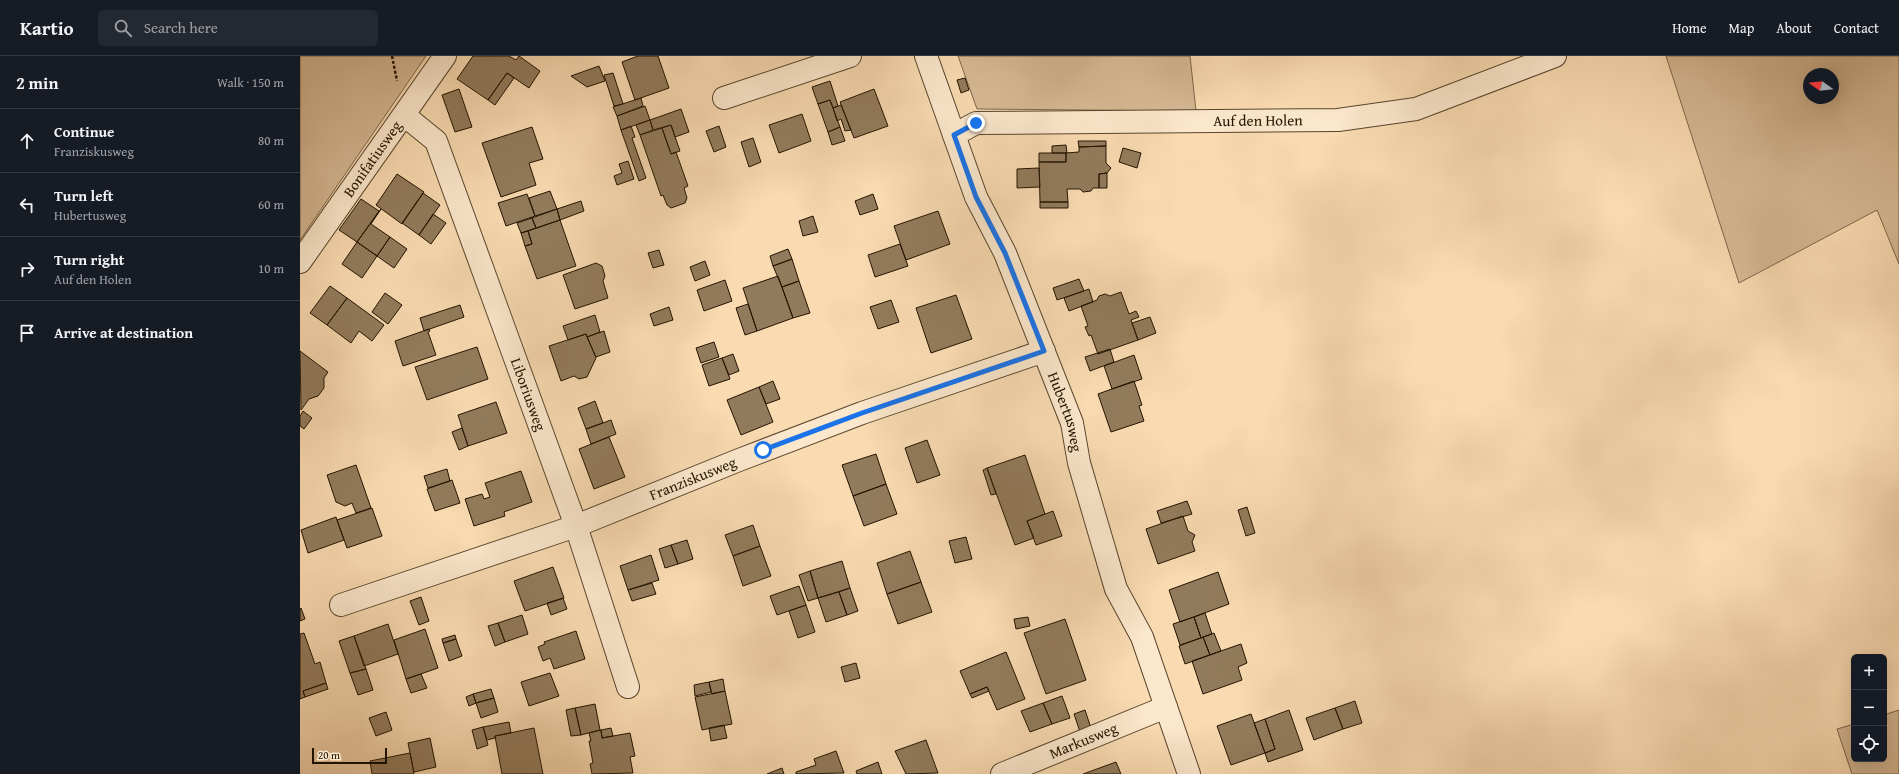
<!DOCTYPE html>
<meta charset="utf-8">
<style>
:root{--surface:#171b24;--page:#242831;--text:#f1f3f6;--muted:#9ea1a6;--line:#363941}
body{margin:0;font-family:"Gentium Book Plus",serif;background:var(--page);color:var(--text)}
.controls{position:absolute;right:12px;bottom:12px;display:grid;overflow:hidden;border-radius:6px;box-shadow:0 4px 16px #0002}
.controls button{width:36px;height:36px;display:grid;place-items:center;padding:0;border:0;border-bottom:1px solid var(--line);background:var(--surface);color:var(--text);font:20px sans-serif}
.compass{position:absolute;left:1503px;top:12px;width:36px;height:36px;border-radius:50%;background:var(--surface);box-shadow:0 4px 16px #0002;rotate:285deg}
.scale{position:absolute;left:12px;bottom:10px;width:75px;box-sizing:border-box;padding-left:4px;border:2px solid #231400;border-top:0;font-size:11px;line-height:14px;white-space:nowrap;color:#231400;-webkit-text-stroke:3px #fbe7cc;paint-order:stroke}
.stop{position:absolute;width:12px;height:12px;margin:-9px;border:3px solid #1a73e8;border-radius:50%;background:#fff}
.stop.end{background:#1a73e8;border-color:#fff;box-shadow:0 1px 4px #0008}
.list{margin:0;padding:0;list-style:none}
h2{display:flex;justify-content:space-between;align-items:center;height:52px;margin:0;padding:0 16px;font-size:17px}
h2 small{font-size:13px;font-weight:400;color:var(--muted)}
.list li{display:grid;grid-template-columns:26px 1fr auto;gap:12px;align-items:center;box-sizing:border-box;height:64px;padding:0 16px;border-top:1px solid var(--line)}
.list b{display:block;font-size:15px;white-space:nowrap}
.list p{margin:0;font-size:13px;white-space:nowrap;color:var(--muted)}
.list em{font-size:13px;font-style:normal;color:var(--muted)}
.icon{flex:none;width:22px;height:22px;fill:none;stroke:currentColor;stroke-width:2;stroke-linecap:round;stroke-linejoin:round}
.map{position:relative;flex:none;width:1599px;height:718px;overflow:hidden}
header{display:flex;align-items:center;gap:24px;box-sizing:border-box;height:56px;padding:0 20px;background:var(--surface);border-bottom:1px solid var(--line)}
header strong{font-size:19px}
nav{display:flex;gap:22px;margin-inline-start:auto;font-size:14px}
.search{width:280px;height:36px;background:var(--page);display:flex;align-items:center;gap:10px;box-sizing:border-box;padding:0 14px;border-radius:6px;color:var(--muted);font-size:15px}
main{display:flex}
aside{flex:1;background:var(--surface)}
.map>svg:first-child{display:block}
.green{fill:#d5b893;stroke:#7c664a;fill-rule:evenodd}
.building{fill:#927b5c;stroke:#231400}
.lines{fill:none;stroke-linecap:round;stroke-linejoin:round}
.minor-casing{stroke:#58462c;stroke-width:24}
.path{stroke:#231400;stroke-width:2.5;stroke-dasharray:3 2;stroke-linecap:butt}
.minor{stroke:#fbe7cc;stroke-width:22}
.route{stroke:#1a73e8;stroke-width:5}
.labels{text-anchor:middle;stroke-width:3.5;stroke-linejoin:round;paint-order:stroke}
.street-label{font-size:15px;fill:#231400;stroke:#fbe7cc}
</style>
<header>
<strong>Kartio</strong>
<div class="search"><svg class="icon" aria-label="search" viewBox="0 0 24 24"><circle cx="10" cy="10" r="6"/><path d="M15 15l6 6"/></svg>Search here</div>
<nav><a>Home</a><a>Map</a><a>About</a><a>Contact</a></nav>
</header>
<main>
<aside>
<h2>2 min<small>Walk · 150 m</small></h2>
<ul class="list">
<li><svg class="icon" aria-label="ahead" viewBox="0 0 24 24"><path d="M12 20V5M6 11l6-6 6 6"/></svg><div><b>Continue</b><p>Franziskusweg</p></div><em>80 m</em></li>
<li><svg class="icon" aria-label="left" viewBox="0 0 24 24"><path d="M17 20v-9H6M10 6l-5 5 5 5"/></svg><div><b>Turn left</b><p>Hubertusweg</p></div><em>60 m</em></li>
<li><svg class="icon" aria-label="right" viewBox="0 0 24 24"><path d="M7 20v-9h11M14 6l5 5-5 5"/></svg><div><b>Turn right</b><p>Auf den Holen</p></div><em>10 m</em></li>
<li><svg class="icon" aria-label="arrive" viewBox="0 0 24 24"><path d="M6 21V4h12l-3 4 3 4H6"/></svg><div><b>Arrive at destination</b></div></li>
</ul>
</aside>
<div class="map">
<svg width="1599" height="718" viewBox="0 0 1599 718">
<rect width="100%" height="100%" fill="#f9dab1"/>
<filter id="stains"><feTurbulence type="fractalNoise" baseFrequency=".005" numOctaves="4"/><feColorMatrix values="0 0 0 0 .2 0 0 0 0 .09 0 0 0 0 .02 0 0 0 .5 -.17"/></filter>
<radialGradient id="worn" r=".72"><stop offset=".6" stop-color="#630" stop-opacity="0"/><stop offset="1" stop-color="#630" stop-opacity=".3"/></radialGradient>
<path class="green" d="M0,0H126L0,184Z
M658,0H890L896,55L677,53Z
M1366,0H1599V208L1577,154L1439,227ZM1509,18H1533V42H1509Z
M1599,654V718H1552L1537,673L1554,668V703H1584V659Z"/>
<path class="building" d="M173,0H209L216,4L219,0L240,15L229,32L207,17L188,44L157,23Z
M338,0H358L369,32L335,44L322,6Z
M299,10L305,25L287,31L271,20Z
M207,17L214,22L195,49L188,44Z
M313,17L323,48L314,50L304,19Z
M665,22L669,34L661,37L657,24Z
M530,25L538,50L533,52L530,44L518,48L512,31Z
M159,33L172,71L155,76L142,39Z
M574,33L588,70L554,82L540,46Z
M341,42L343,50L317,60L313,51Z
M530,44L540,71L528,76L518,48Z
M541,49L551,74L545,75L541,63L537,65L533,52Z
M345,50L350,64L321,74L317,60Z
M381,53L389,76L375,81L371,69L353,74L350,64Z
M502,58L511,85L479,97L469,69Z
M350,64L353,74L340,79L336,69Z
M371,69L380,95L371,98L362,72Z
M331,70L335,81L332,82L346,122L339,125L321,74Z
M419,70L426,91L414,96L406,75Z
M232,71L243,103L229,107L236,129L201,141L182,87Z
M540,71L545,85L532,89L528,76Z
M362,72L371,98L376,96L388,130L384,132L387,142L385,147L371,152L367,149L363,139L361,140L340,79Z
M453,82L461,106L449,111L441,86Z
M778,85H806V90L779,91Z
M766,89L767,97H752V90Z
M806,90V107L811,112L807,117L799,118V132H793L791,135L783,136L780,133H767L768,146H740L739,106H766V97L779,96V91Z
M823,92L841,97L837,112L819,106Z
M739,97H766V106H739Z
M328,105L334,123L317,129L314,120L322,117L319,108Z
M739,112L740,131L717,132V113Z
M807,117V132H799V118Z
M97,118L124,136L102,168L76,149Z
M250,135L257,153L235,160L229,142Z
M123,137L140,149L119,179L102,167Z
M227,138L235,160L206,170L198,147Z
M573,138L578,153L560,159L555,145Z
M61,143L79,155L57,186L39,174Z
M281,145L284,155L260,164L257,153Z
M740,146H768V152H740Z
M81,153L71,168L90,181L77,200L57,186Z
M257,153L260,164L236,172L232,162Z
M638,155L650,188L606,204L594,170Z
M133,158L146,167L131,188L119,179Z
M513,160L518,176L503,180L499,165Z
M232,162L236,172L221,177L217,167Z
M260,164L276,210L237,223L225,190L232,188L228,175Z
M228,175L232,188L225,190L221,177Z
M90,181L107,193L94,212L77,200Z
M57,186L77,200L62,222L42,208Z
M600,188L608,210L575,221L568,199Z
M488,193L492,203L473,210L470,200Z
M359,194L364,209L353,212L348,197Z
M492,203L499,225L482,231L473,210Z
M405,205L410,219L395,225L390,211Z
M296,207L302,210L305,220L303,225L308,242L275,253L263,219Z
M478,220L493,262L457,275L443,232Z
M779,223L784,235L757,244L753,232Z
M425,224L432,245L404,255L397,234Z
M499,225L510,257L493,262L482,231Z
M30,230L47,242L27,269L10,257Z
M789,233L793,246L769,255L764,242Z
M821,236L829,258L836,255L839,261L831,264L838,284L798,298L791,279L789,280L785,271L788,270L781,250L797,244L799,240L805,238L810,240Z
M85,237L102,249L88,268L72,256Z
M656,239L672,283L631,297L616,252Z
M47,242L84,269L72,285L59,275L51,287L27,269Z
M591,244L599,266L578,273L570,251Z
M448,248L457,275L445,279L436,252Z
M160,249L164,261L124,275L120,262Z
M369,251L373,264L354,270L350,258Z
M295,259L300,276L287,281L286,278L268,284L263,270Z
M850,261L856,277L838,284L832,267Z
M129,273L130,275L128,276L136,299L103,310L95,285Z
M304,275L310,296L296,301L287,281Z
M286,278L296,302L287,321L279,323L274,320L261,325L249,290Z
M414,286L419,301L401,307L396,292Z
M177,291L188,323L127,344L115,311Z
M810,293L814,306L790,315L785,301Z
M0,295L28,316L24,322V332L18,340L9,343L1,354Z
M433,298L439,315L429,319L422,302Z
M834,299L842,323L812,333L804,310Z
M422,302L430,323L409,330L402,309Z
M473,325L480,343L466,348L459,331Z
M834,325L842,349L839,350L844,365L811,376L798,338Z
M459,331L473,366L441,379L427,344Z
M295,345L303,367L286,373L278,352Z
M196,346L207,377L168,390L158,359Z
M3,355L12,362L4,373L0,370V360Z
M311,364L316,378L291,388L286,373Z
M162,372L168,390L159,394L152,376Z
M309,381L325,421L294,433L279,393Z
M627,384L640,419L617,427L605,392Z
M576,398L586,428L553,440L542,409Z
M725,399L745,458L727,465L734,482L715,489L687,412Z
M56,409L71,452L56,457L52,447L45,450L36,446L27,419Z
M687,412L696,438L691,439L683,414Z
M147,413L150,425L128,432L124,420Z
M221,415L232,446L204,456L205,460L174,470L165,443L182,438L184,443L190,441L185,427Z
M152,424L160,447L135,455L127,433Z
M586,428L597,458L564,470L553,440Z
M887,445L892,458L861,467L857,455Z
M947,451L955,477L946,480L938,454Z
M72,452L82,480L47,492L37,464Z
M753,455L762,480L736,489L727,465Z
M883,460L888,475L895,479L892,486L895,495L858,508L846,473Z
M36,461L44,484L8,497L1,474Z
M453,469L460,490L433,500L425,479Z
M666,481L672,503L655,507L649,485Z
M387,484L393,503L378,508L371,489Z
M371,489L378,508L365,512L359,493Z
M460,490L471,520L443,530L433,500Z
M610,495L621,526L587,538L577,507Z
M351,499L359,524L328,534L320,510Z
M542,505L550,532L518,542L510,515Z
M253,511L264,542L225,555L214,525Z
M510,515L518,542L508,545L499,519Z
M918,516L929,548L880,566L869,534Z
M621,526L632,556L598,568L587,538Z
M352,527L356,538L332,545L328,534Z
M499,530L506,549L477,559L470,540Z
M550,532L558,555L547,559L539,536Z
M539,536L547,559L526,566L518,542Z
M121,541L129,565L119,569L110,545Z
M263,542L267,553L251,559L247,547Z
M506,549L515,576L498,582L489,555Z
M1,552L5,563L0,565V553Z
M905,557L912,578L901,582L894,561Z
M222,559L228,578L205,586L198,567Z
M728,561L730,570L716,573L714,563Z
M894,561L901,582L880,589L873,568Z
M765,563L786,624L746,638L724,577Z
M198,567L205,586L195,590L188,570Z
M88,568L98,598L64,610L54,580Z
M125,573L138,612L106,623L94,584Z
M276,575L285,603L254,613L250,602L243,605L238,591L245,588L244,586Z
M4,577L15,608L20,606L26,627L3,635L5,641L0,643V578Z
M914,577L921,595L910,599L903,581Z
M155,579L156,583L143,587L142,583Z
M54,580L66,613L50,617L39,585Z
M903,581L910,599L885,608L879,590Z
M156,583L162,600L149,605L143,587Z
M941,588L947,607L938,611L942,624L903,638L892,605Z
M706,596L725,643L697,654L687,631L670,638L660,615Z
M556,607L560,622L545,626L541,611Z
M66,613L73,634L58,639L50,617Z
M250,617L259,640L229,650L221,626Z
M121,618L127,632L111,637L106,623Z
M423,623L425,635L412,638L409,626Z
M409,626L411,636L395,640L394,629Z
M26,627L28,633L5,641L3,635Z
M687,631L689,635L672,642L670,638Z
M191,633L194,642L176,647L173,638Z
M425,635L432,668L402,674L395,641Z
M173,638L176,647L169,650L166,641Z
M762,640L770,662L752,668L743,647Z
M194,642L198,656L181,662L176,647Z
M1055,645L1062,667L1043,673L1035,652Z
M743,647L752,668L730,676L721,655Z
M295,648L300,674L281,679L275,652Z
M275,652L281,679L271,680L266,654Z
M1035,652L1043,673L1014,684L1006,662Z
M785,654L791,672L780,676L774,658Z
M989,654L1003,694L968,706L965,697L975,693L965,663Z
M86,656L92,674L76,680L69,662Z
M951,658L965,697L931,709L917,670Z
M965,663L975,693L965,697L954,667Z
M209,666L211,677L195,680V682L187,684L183,671Z
M424,669L427,682L411,685L409,672Z
M183,671L188,689L177,693L172,674Z
M234,672L243,718H202L195,680Z
M311,672L313,680L302,682L301,674Z
M301,674L302,682L330,677L335,700L330,701L333,717L292,718L290,708L293,707L289,685H291L289,677Z
M130,682L136,711L114,716L108,687Z
M626,684L638,717L606,718L595,695Z
M536,695L544,717L496,718V716L516,709L514,703Z
M110,697L114,718H72L70,705Z
M578,706L582,718H557L556,715Z
M816,706L821,718H783Z
M482,712L484,718H467Z"/>
<g class="lines">
<g class="minor-casing">
<g id="minor">
<path id="s1" d="M626,0L676,141L705,197L772,367L779,407L816,533L842,581L889,718"/>
<path d="M424,42L550,0"/>
<path id="s2" d="M104,59L136,85L276,470L328,631"/>
<path id="s3" d="M654,79L676,67L1038,64L1116,53L1255,0"/>
<path id="s4" d="M0,206L145,0"/>
<path id="s5" d="M41,549L276,470L439,404L562,357L744,295"/>
<path id="s6" d="M702,718L866,651"/>
</g>
</g>
<path class="path" d="M92,0L97,25"/>
<use href="#minor" class="minor"/>
</g>
<g class="lines">
<path class="route" d="M463,394L562,357L744,295L705,197L676,141L654,79L676,67"/>
</g>
<g class="labels">
<g class="street-label">
<text dy="5" stroke="none"><textPath href="#s3" startOffset="307">Auf den Holen</textPath></text>
<text dy="5" stroke="none"><textPath href="#s4" startOffset="126">Bonifatiusweg</textPath></text>
<text dy="5" stroke="none"><textPath href="#s2" startOffset="311">Liboriusweg</textPath></text>
<text dy="5" stroke="none"><textPath href="#s1" startOffset="383">Hubertusweg</textPath></text>
<text dy="5" stroke="none"><textPath href="#s5" startOffset="374">Franziskusweg</textPath></text>
<text dy="5" stroke="none"><textPath href="#s6" startOffset="88">Markusweg</textPath></text>
</g>
</g>
<rect width="100%" height="100%" filter="url(#stains)"/>
<rect width="100%" height="100%" fill="url(#worn)"/>
</svg>
<div class="controls">
<button>+</button>
<button>−</button>
<button><svg class="icon" aria-label="locate" viewBox="0 0 24 24"><circle cx="12" cy="12" r="6"/><path d="M12 2v4M12 18v4M2 12h4M18 12h4"/></svg></button>
</div>
<svg class="compass" viewBox="-18 -18 36 36"><path d="M0-13l5 13h-10z" fill="#e53935"/><path d="M0 13l5-13h-10z" fill="#9ea1a6"/></svg>
<div class="scale">20 m</div>
<div class="stop" style="left:463px;top:394px"></div>
<div class="stop end" style="left:676px;top:67px"></div>
</div>
</main>
